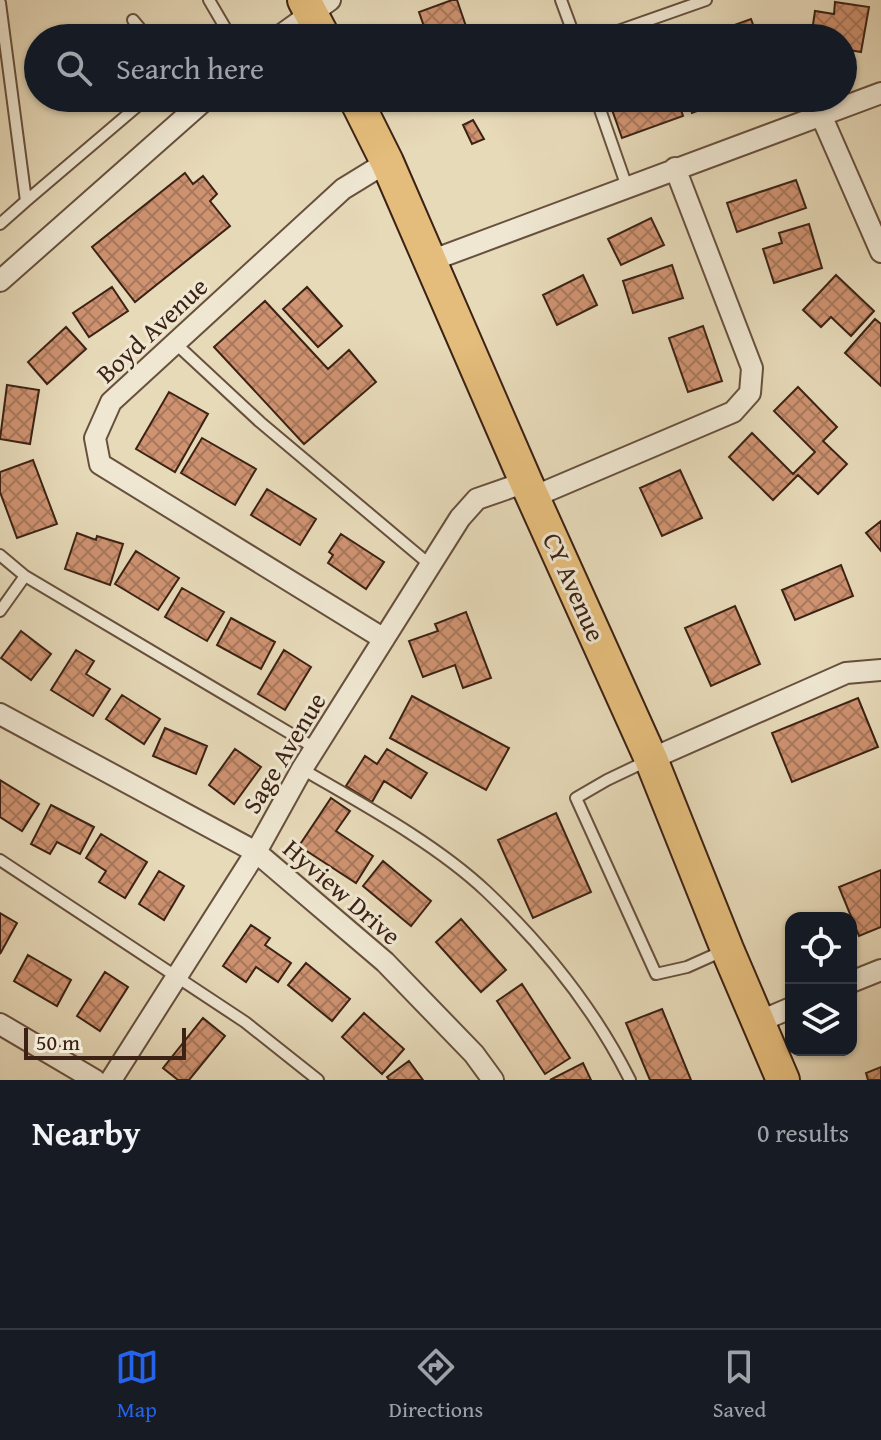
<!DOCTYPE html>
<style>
:root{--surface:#171b24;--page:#20242c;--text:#f1f3f6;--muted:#9ea1a6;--line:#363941;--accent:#2563eb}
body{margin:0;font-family:"Gentium Book Plus",serif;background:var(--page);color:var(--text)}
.controls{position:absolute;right:24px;bottom:24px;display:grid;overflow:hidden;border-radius:16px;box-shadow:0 2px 6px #0004}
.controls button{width:72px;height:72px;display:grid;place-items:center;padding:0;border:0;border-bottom:2px solid var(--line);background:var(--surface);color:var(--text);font:40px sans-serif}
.scale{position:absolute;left:24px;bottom:20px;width:162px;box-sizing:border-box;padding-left:8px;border:4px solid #3c2215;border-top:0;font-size:22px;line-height:28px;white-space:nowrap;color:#3c2215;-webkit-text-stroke:6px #efe7d2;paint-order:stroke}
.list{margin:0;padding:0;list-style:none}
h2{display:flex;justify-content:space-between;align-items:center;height:104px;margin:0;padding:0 32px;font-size:34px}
h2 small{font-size:26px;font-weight:400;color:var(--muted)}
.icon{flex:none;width:44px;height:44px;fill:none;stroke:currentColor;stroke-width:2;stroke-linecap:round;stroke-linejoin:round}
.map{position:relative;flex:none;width:881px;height:1080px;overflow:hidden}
.search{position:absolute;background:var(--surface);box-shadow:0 2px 6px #0004;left:24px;right:24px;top:24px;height:88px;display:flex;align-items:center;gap:20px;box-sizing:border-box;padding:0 28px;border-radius:44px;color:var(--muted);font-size:30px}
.sheet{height:248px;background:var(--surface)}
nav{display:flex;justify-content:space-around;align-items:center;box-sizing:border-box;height:112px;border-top:2px solid var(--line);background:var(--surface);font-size:22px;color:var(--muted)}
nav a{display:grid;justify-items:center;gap:4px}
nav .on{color:var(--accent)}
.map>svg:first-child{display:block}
.building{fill:url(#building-cross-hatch);stroke:#3c2215;stroke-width:2}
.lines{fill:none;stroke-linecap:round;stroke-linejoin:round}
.lane-casing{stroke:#67503e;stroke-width:14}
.street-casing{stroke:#67503e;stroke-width:24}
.primary-casing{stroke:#3c2215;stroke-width:36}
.lane{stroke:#efe7d2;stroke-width:10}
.street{stroke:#efe7d2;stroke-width:20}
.primary{stroke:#e4bd7c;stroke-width:32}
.labels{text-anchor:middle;stroke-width:6;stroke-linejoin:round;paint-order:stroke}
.street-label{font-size:26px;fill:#3c2215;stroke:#efe7d2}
</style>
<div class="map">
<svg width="881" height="1080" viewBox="0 0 881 1080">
<defs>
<pattern id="building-cross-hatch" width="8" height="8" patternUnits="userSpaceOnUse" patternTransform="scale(2)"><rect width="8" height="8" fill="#cf9371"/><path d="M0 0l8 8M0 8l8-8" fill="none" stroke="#a9785c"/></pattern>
</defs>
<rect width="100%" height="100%" fill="#e7dab9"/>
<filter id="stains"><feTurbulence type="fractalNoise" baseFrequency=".0025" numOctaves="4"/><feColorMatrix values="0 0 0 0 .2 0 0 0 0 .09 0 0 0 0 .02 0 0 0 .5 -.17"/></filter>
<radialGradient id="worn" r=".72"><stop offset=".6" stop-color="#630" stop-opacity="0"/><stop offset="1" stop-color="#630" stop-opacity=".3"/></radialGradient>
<path class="building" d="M452,0H457L470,38H428L419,12Z
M835,2L869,7L861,52L843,49V38H811L815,11L834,14Z
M751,19L758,38H730L726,28Z
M616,98H677L683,116L622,138L609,101Z
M687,98H731L692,113Z
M473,120L484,139L472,144L463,125Z
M185,173L193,184L203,176L217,194L210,201L230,226L135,302L92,247Z
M796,180L806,208L737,232L727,203Z
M651,218L664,245L621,265L608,239Z
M809,224L822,268L774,283L763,249L782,243L779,233Z
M672,265L683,298L633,313L623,281Z
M583,275L597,305L557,325L543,295Z
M836,275L874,311L851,336L831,317L821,327L803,310Z
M112,287L128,311L89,337L73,313Z
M307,287L342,326L318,347L283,309Z
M265,301L328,369L349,350L376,382L304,444L214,347Z
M875,319L881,324V386L845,353Z
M703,326L722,381L688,392L669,338Z
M66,327L86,349L47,384L28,362Z
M7,385L39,390L30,444L0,439Z
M798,387L837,427L823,441L847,464L818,494L798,475L773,500L729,457L752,433L793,474L815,452L774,411Z
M169,392L208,414L175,472L136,449Z
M202,438L256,469L235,505L181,473Z
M33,460L57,524L17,538L0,492V472Z
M680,470L702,518L662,536L640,488Z
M267,489L316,519L300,545L251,515Z
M881,521V551L866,533Z
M77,533L96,540L97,536L123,544L110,585L65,569Z
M341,534L384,562L366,589L328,563L333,555L329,552Z
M136,551L179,578L158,610L115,584Z
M841,565L853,596L795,620L782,590Z
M182,588L224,612L207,641L165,617Z
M735,606L760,664L711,686L685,628Z
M466,612L491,678L463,688L455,665L423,677L409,641L438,631L435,624Z
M231,618L275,642L261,669L217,645Z
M21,631L51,654L31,680L1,658Z
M76,650L94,661L86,674L110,689L93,716L51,690Z
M284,650L311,667L285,710L258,694Z
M122,695L160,719L144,744L106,719Z
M412,696L509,748L486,790L390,738Z
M858,698L878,747L792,782L772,733Z
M165,728L207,746L196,774L153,756Z
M235,749L261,767L234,804L209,785Z
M387,749L427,773L411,798L384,781L372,802L346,786L365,756L377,764Z
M0,780L39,804L22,831L0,817Z
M331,798L350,811L336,831L373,856L356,883L299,846Z
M51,805L94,827L80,854L57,842L50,854L31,844Z
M556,813L591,892L533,918L498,840Z
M101,834L147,862L125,898L99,882L106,871L86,858Z
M383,861L431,901L411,926L363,886Z
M881,870V927L859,936L839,887Z
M159,871L184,886L164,920L139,904Z
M0,913L17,923L0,954Z
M461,919L506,970L481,992L436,942Z
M251,925L270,938L265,945L291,963L278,982L256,967L246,982L223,966Z
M28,955L71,980L57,1006L14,981Z
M306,963L350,999L332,1021L288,985Z
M105,972L128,987L100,1031L77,1016Z
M522,984L570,1058L545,1074L497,1001Z
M662,1009L691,1080H650L626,1023Z
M364,1013L404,1049L382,1074L342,1037Z
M203,1018L225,1036L189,1080H178L163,1068Z
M409,1061L423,1080H389L387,1077Z
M583,1063L591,1080H550Z
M881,1067V1080H868L866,1073Z"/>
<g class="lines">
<g class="lane-casing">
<path id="lane" d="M209,0L226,29L216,38
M561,0L575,38
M0,3L26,201L0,224
M133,20L148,38
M598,38L706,0
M596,98L627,187
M26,201L147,98
M175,343L260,422L429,564
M0,555L25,576L315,748
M0,611L25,576
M649,760L607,780L576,798L656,974L687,967L725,950
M302,769C362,804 435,843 486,891C544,946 594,1008 630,1080
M0,860L245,1022L318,1080"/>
</g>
<g class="street-casing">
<path id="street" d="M277,38L330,0
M821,115L881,252
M430,261L881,93
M0,281L207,98
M533,497L733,412L750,393L752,368L675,168
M384,639L100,464L95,438L111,402L343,189L387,162
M0,714L256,852L385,962L474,1054L493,1080
M651,759L846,673L881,670
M851,982L881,970
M758,1022L791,1008
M0,1024L95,1080
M111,1080L256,852L302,769L460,518L477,499L526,482"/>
</g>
<g class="primary-casing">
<path id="primary" d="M304,0L324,38
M355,98L387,162L526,482L651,759L727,949L783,1080"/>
</g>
<use href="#lane" class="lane"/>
<use href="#street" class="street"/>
<use href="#primary" class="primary"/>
</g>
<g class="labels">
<g class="street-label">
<text transform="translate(152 330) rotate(-43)" y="9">Boyd Avenue</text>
<text transform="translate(574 587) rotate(66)" y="9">CY Avenue</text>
<text transform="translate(284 753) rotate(-59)" y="9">Sage Avenue</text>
<text transform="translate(342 892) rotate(41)" y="9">Hyview Drive</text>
</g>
</g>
<rect width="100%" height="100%" filter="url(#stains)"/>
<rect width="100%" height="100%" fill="url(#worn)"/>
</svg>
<div class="controls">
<button><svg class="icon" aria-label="locate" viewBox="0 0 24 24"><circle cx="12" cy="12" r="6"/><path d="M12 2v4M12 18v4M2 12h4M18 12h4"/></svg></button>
<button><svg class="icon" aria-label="layers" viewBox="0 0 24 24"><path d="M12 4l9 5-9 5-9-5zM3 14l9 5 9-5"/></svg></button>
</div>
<div class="scale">50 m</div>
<div class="search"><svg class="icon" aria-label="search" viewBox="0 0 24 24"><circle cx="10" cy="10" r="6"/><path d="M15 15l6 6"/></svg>Search here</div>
</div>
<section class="sheet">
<h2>Nearby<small>0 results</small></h2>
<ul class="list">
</ul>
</section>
<nav>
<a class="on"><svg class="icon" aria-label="map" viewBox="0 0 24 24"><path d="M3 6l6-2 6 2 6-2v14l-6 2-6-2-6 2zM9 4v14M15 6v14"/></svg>Map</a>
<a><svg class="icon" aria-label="directions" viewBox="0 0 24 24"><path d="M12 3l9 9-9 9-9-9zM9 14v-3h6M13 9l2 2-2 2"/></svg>Directions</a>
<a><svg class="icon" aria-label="saved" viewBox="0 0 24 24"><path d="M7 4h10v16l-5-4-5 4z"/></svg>Saved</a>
</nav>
